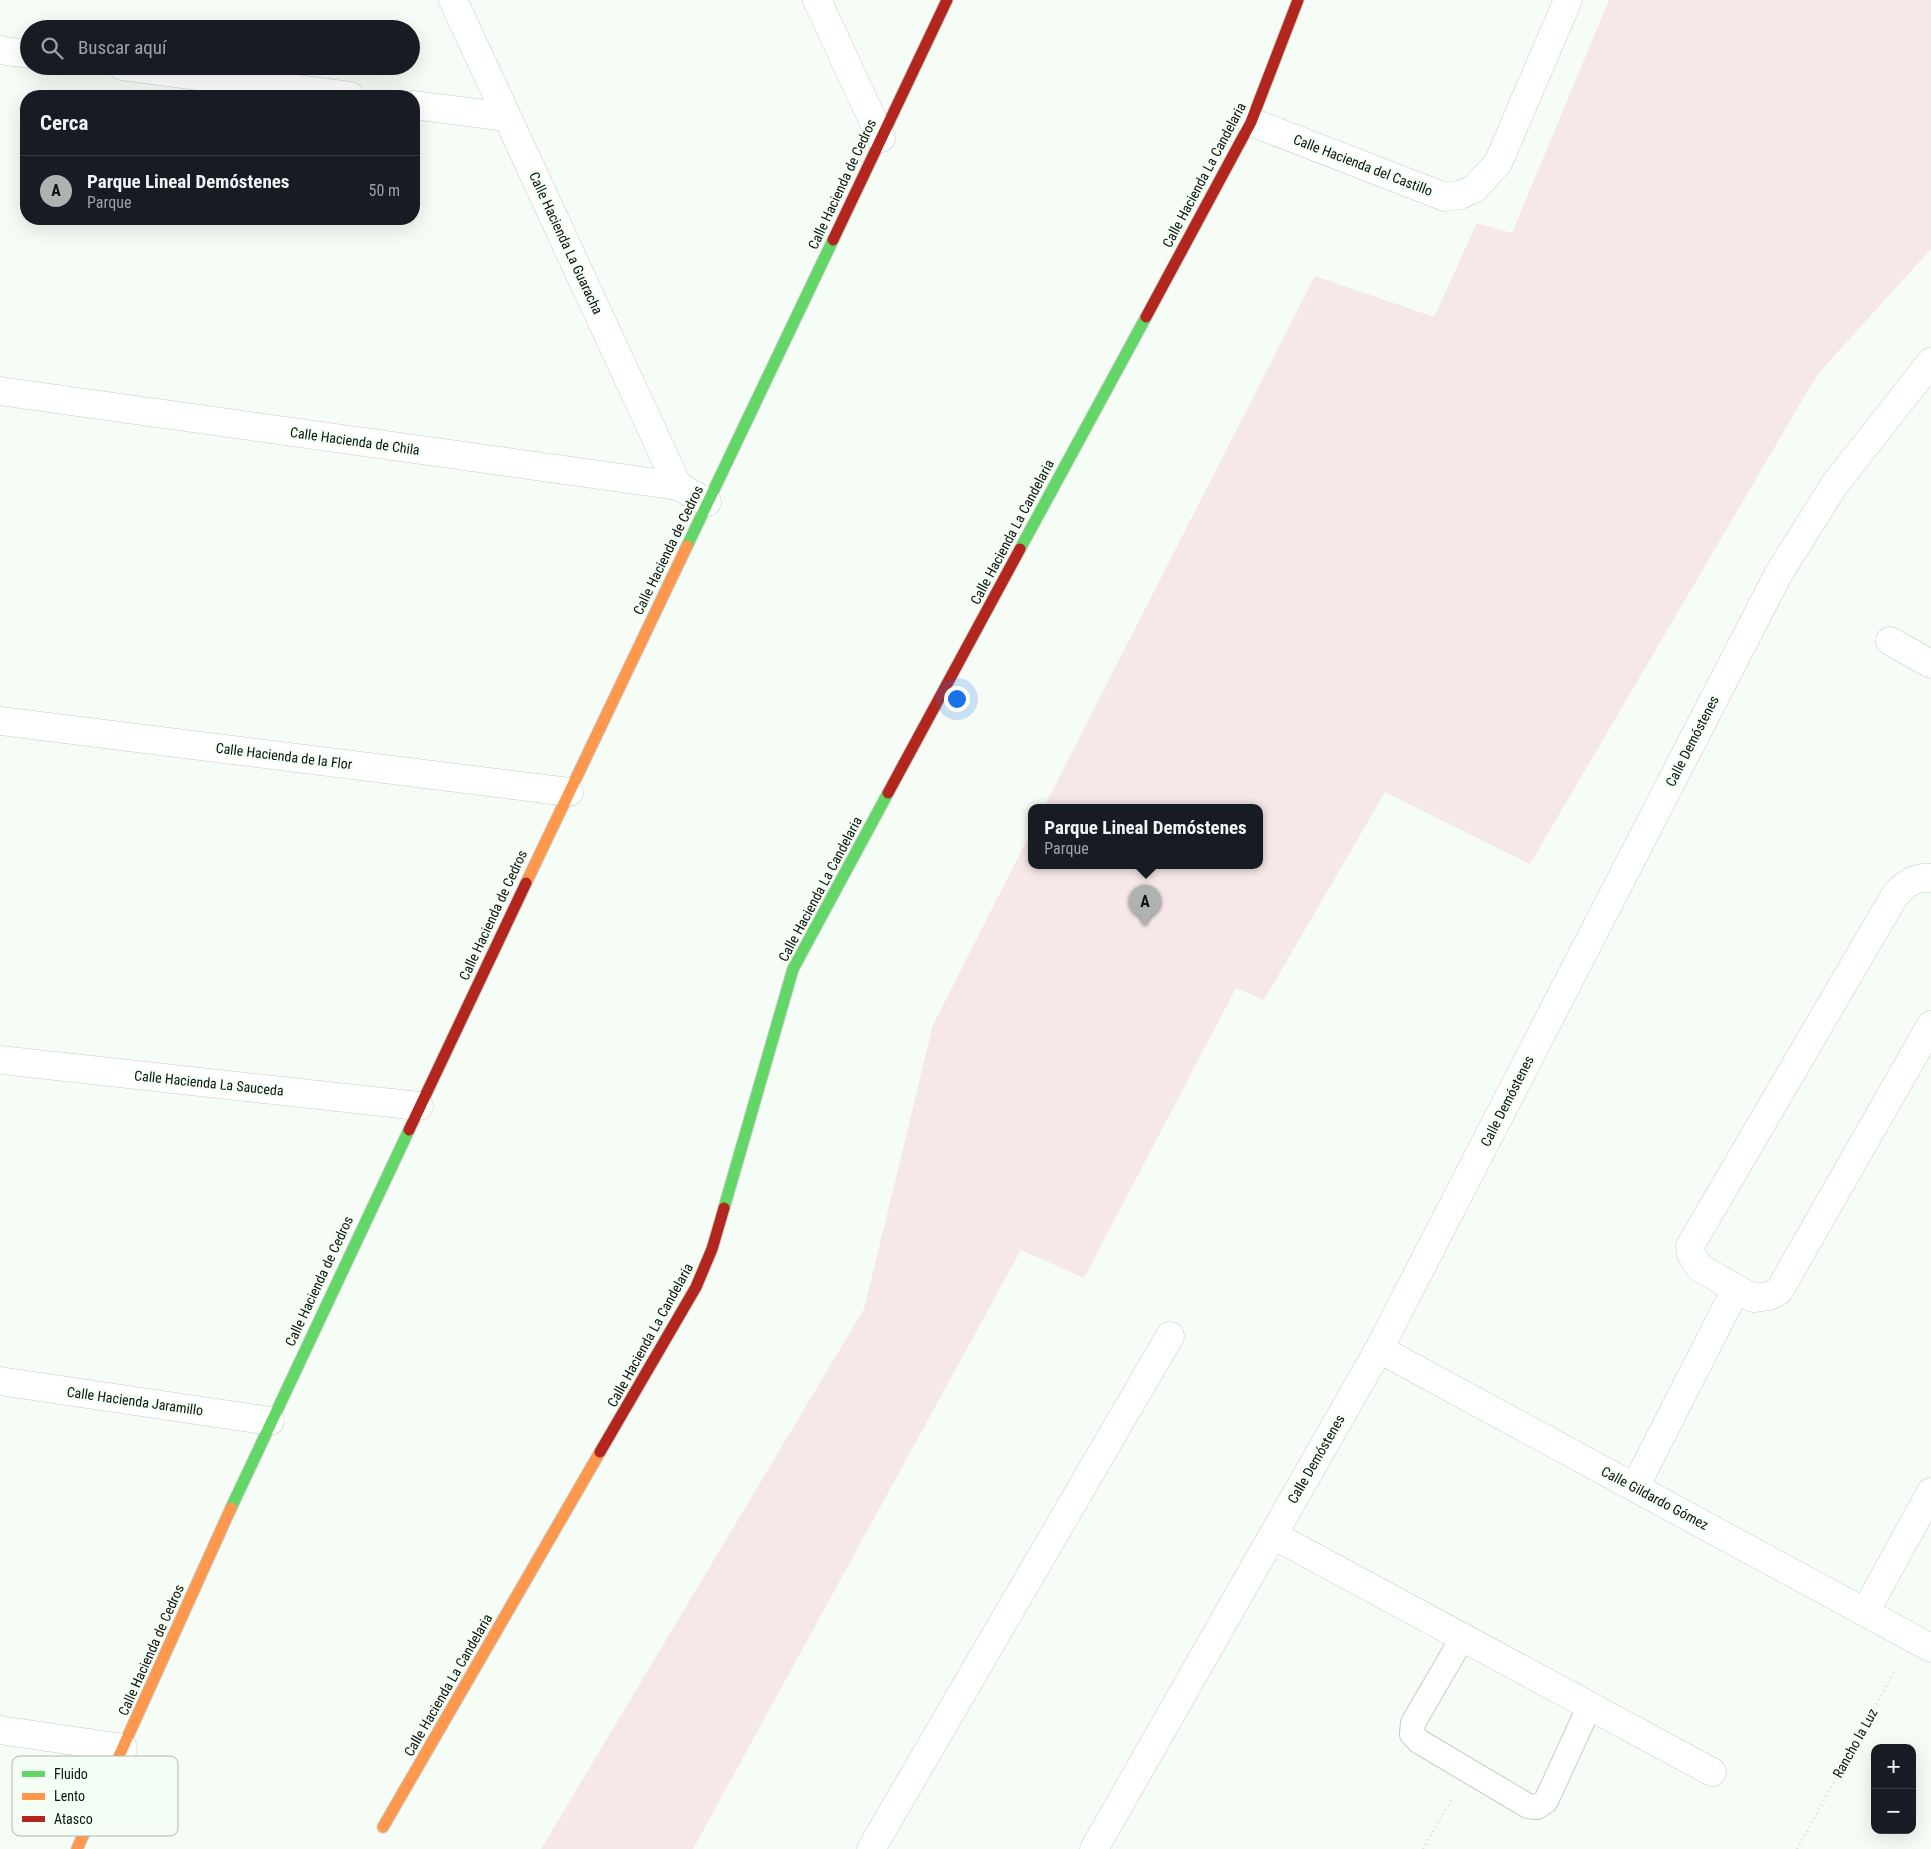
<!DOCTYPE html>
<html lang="es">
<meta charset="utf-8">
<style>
:root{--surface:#171b24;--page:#242831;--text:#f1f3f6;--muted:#9ea1a6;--line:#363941;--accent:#aeb3b2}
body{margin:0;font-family:"Roboto Condensed",sans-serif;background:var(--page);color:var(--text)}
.controls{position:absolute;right:15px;bottom:15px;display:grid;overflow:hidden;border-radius:10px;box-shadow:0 5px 20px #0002}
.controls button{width:45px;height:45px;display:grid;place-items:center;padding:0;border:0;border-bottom:1px solid var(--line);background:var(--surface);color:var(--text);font:25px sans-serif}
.you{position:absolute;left:956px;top:698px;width:18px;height:18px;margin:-12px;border:4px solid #fff;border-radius:50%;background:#1a73e8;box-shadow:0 0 0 8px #1a73e833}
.badge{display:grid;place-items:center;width:32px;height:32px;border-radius:50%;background:var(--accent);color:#111;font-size:16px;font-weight:700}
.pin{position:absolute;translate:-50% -41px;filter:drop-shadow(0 1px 2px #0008)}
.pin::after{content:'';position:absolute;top:26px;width:18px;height:15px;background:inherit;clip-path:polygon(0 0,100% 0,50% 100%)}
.popup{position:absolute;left:1028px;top:804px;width:235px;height:65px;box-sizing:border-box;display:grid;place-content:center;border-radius:10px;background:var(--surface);filter:drop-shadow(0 1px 4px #0005);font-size:16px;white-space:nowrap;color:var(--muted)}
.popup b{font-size:19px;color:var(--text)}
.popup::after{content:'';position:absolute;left:50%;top:100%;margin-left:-10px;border:10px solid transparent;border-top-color:var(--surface)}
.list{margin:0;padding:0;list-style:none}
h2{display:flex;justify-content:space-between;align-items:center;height:65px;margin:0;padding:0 20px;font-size:21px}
h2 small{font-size:16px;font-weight:400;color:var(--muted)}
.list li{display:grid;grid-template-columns:32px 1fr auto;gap:15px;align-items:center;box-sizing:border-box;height:70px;padding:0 20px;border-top:1px solid var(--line)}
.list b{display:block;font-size:19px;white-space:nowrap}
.list p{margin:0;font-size:16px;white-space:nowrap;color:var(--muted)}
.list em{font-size:16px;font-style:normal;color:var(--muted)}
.icon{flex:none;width:28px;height:28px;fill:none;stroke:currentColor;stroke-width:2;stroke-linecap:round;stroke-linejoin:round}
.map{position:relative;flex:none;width:1931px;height:1849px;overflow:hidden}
.search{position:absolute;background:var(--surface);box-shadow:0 5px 20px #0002;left:20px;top:20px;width:400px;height:55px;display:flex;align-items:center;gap:12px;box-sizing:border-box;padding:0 18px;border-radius:28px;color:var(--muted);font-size:19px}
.panel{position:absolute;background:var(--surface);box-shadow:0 5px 20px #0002;left:20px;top:90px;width:400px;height:135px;border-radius:20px}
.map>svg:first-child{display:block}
.green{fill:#f7e8e8}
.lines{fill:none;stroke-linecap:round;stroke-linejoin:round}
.lane-casing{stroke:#c6cec7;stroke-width:26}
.street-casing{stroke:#c6cec7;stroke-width:29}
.fast-casing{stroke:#c6cec7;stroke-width:13}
.slow-casing{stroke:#c6cec7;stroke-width:13}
.jam-casing{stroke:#c6cec7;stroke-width:13}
.path{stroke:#dadddb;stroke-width:3;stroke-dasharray:1 4;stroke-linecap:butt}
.lane{stroke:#fefffe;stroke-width:24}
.street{stroke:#fefffe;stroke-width:28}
.fast{stroke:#63d668;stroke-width:11}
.slow{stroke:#ff974d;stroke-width:11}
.jam{stroke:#b3261e;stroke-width:11}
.labels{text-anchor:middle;stroke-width:5;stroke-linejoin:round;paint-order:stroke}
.street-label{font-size:14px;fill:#0b140d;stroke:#f4fef4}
.key{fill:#f4fef4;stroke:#aeb8af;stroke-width:1}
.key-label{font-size:14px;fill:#0b140d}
</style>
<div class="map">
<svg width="1931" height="1849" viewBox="0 0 1931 1849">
<rect width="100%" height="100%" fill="#f6fcf6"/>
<path class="green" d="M1609,0H1931V249L1817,375L1530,864L1385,792L1264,1000L1236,988L1084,1278L1021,1250L693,1849H541L864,1309L933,1025L1031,832V865H1259V807H1044L1315,276L1434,317L1477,223L1512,233Z"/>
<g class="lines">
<g class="lane-casing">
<path id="lane" d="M1463,1637L1413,1723L1412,1734L1420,1742L1528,1806L1537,1807L1546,1801L1590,1705"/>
</g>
<g class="street-casing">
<path id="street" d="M453,0L678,486
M817,0L881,138
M0,50L29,54
M122,66L350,96
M414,105L507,117
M1251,122L1445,197L1460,195L1474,189L1498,163L1568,0
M0,391L678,486L707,502
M1890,641L1931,664
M0,721L569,792
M1931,878C1915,876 1904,884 1894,897L1690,1246L1691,1254L1700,1268L1753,1298L1769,1296L1779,1291L1931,1025
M0,1060L419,1106
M1379,1349L1931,1648
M0,1381L270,1421
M1635,1487L1736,1289
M1273,1535L1712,1772
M1865,1612L1931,1492
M0,1730L123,1748
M871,1849L1170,1336
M1094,1849L1379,1349L1779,573L1835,484L1931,362"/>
</g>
<g class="fast-casing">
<path id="fast" d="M687,546L833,240
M1020,549L1146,317
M724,1208L793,969L888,793
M231,1508L409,1130"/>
</g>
<g class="slow-casing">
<path id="slow" d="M526,883L687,546
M383,1827L600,1452
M77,1849L231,1508"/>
</g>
<g class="jam-casing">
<path id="jam" d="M833,240L947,0
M1146,317L1251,122L1298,0
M888,793L1020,549
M409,1130L526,883
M600,1452L696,1287L712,1249L724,1208"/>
</g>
<path class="path" d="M1423,1849L1451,1800
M1797,1849L1895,1670"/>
<use href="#lane" class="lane"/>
<use href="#street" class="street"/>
<use href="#fast" class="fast"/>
<use href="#slow" class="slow"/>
<use href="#jam" class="jam"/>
</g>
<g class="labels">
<g class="street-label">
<text transform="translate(1363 165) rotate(21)" y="5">Calle Hacienda del Castillo</text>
<text transform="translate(1204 175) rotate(-62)" y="5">Calle Hacienda La Candelaria</text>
<text transform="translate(842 184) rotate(-65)" y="5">Calle Hacienda de Cedros</text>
<text transform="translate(566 243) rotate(65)" y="5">Calle Hacienda La Guaracha</text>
<text transform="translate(355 441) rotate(8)" y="5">Calle Hacienda de Chila</text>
<text transform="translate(1012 532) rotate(-62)" y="5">Calle Hacienda La Candelaria</text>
<text transform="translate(668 550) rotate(-64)" y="5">Calle Hacienda de Cedros</text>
<text transform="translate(1692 741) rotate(-63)" y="5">Calle Demóstenes</text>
<text transform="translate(284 756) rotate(7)" y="5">Calle Hacienda de la Flor</text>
<text transform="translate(820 889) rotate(-62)" y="5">Calle Hacienda La Candelaria</text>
<text transform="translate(493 915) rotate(-65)" y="5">Calle Hacienda de Cedros</text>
<text transform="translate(209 1083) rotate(6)" y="5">Calle Hacienda La Sauceda</text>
<text transform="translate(1507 1101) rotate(-63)" y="5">Calle Demóstenes</text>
<text transform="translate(319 1281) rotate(-65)" y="5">Calle Hacienda de Cedros</text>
<text transform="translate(650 1335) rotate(-61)" y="5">Calle Hacienda La Candelaria</text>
<text transform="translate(135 1401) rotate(8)" y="5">Calle Hacienda Jaramillo</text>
<text transform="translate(1316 1459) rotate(-60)" y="5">Calle Demóstenes</text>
<text transform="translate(1655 1498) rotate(28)" y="5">Calle Gildardo Gómez</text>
<text transform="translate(151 1650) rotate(-66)" y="5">Calle Hacienda de Cedros</text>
<text transform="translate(448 1685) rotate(-60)" y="5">Calle Hacienda La Candelaria</text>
<text transform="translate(1855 1743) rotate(-61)" y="5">Rancho la Luz</text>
</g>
</g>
<rect x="12" y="1756" width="166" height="80" rx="8" class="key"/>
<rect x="22" y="1771" width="23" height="6" fill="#63d668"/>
<rect x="22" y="1793" width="23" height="7" fill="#ff974d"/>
<rect x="22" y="1816" width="23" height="6" fill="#b3261e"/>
<g class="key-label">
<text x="54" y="1779">Fluido</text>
<text x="54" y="1801">Lento</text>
<text x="54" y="1824">Atasco</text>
</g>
</svg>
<div class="controls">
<button>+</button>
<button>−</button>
</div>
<div class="you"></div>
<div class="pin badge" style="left:1145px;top:926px">A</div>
<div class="popup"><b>Parque Lineal Demóstenes</b>Parque</div>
<div class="search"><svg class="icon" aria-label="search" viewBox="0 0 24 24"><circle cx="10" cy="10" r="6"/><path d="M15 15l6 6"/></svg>Buscar aquí</div>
<section class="panel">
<h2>Cerca<small></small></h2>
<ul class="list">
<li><span class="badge">A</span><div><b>Parque Lineal Demóstenes</b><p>Parque</p></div><em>50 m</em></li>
</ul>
</section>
</div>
